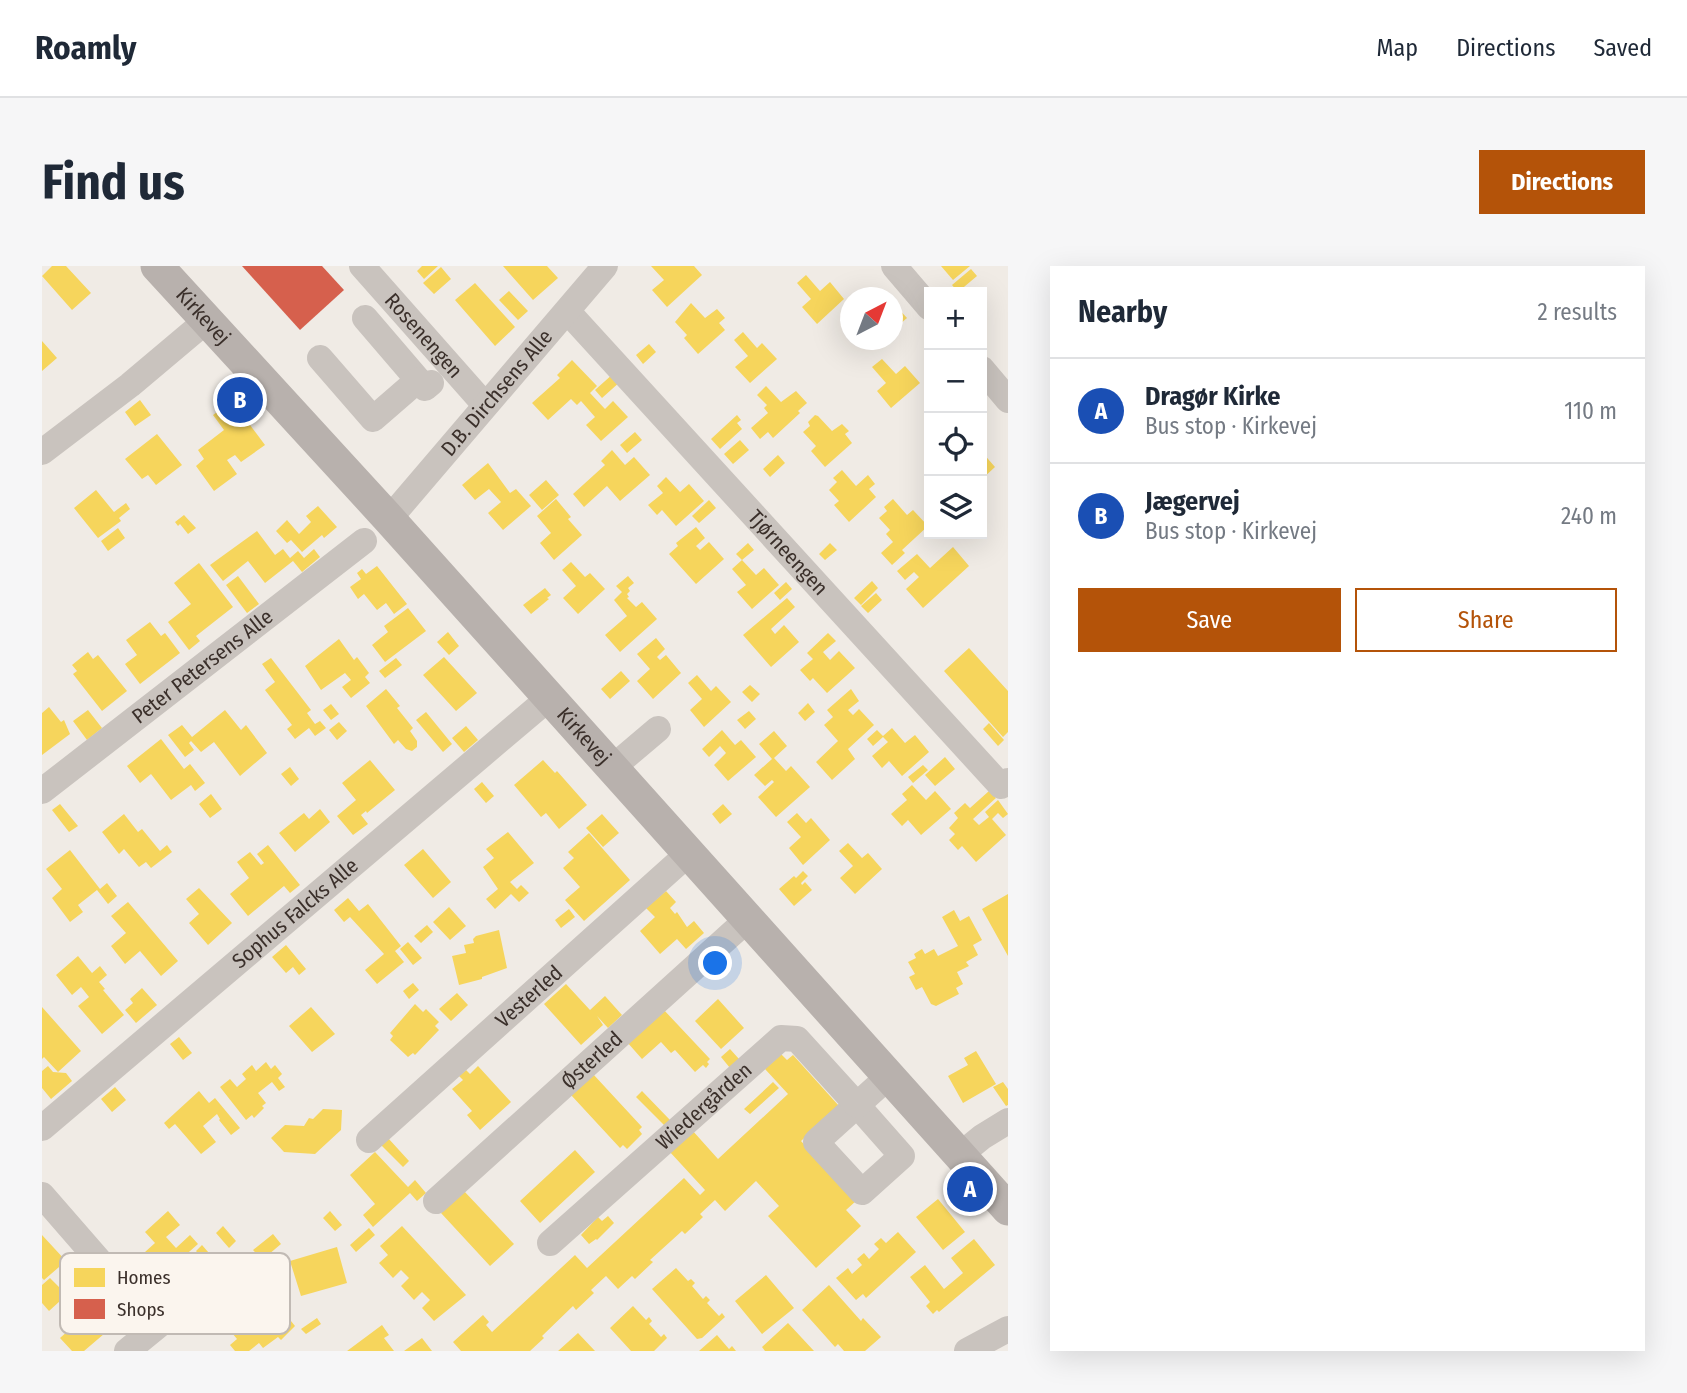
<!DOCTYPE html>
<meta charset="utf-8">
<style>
:root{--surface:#fff;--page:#f6f6f7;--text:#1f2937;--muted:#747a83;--line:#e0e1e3;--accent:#b45309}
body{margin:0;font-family:"Fira Sans Condensed",sans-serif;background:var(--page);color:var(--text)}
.controls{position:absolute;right:21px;top:21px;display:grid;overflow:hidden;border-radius:0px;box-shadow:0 7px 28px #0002}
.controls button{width:63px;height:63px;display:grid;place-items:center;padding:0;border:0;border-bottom:2px solid var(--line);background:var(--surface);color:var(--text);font:35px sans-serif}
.compass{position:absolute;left:798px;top:21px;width:63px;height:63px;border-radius:50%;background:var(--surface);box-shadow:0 7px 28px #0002;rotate:42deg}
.you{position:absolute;left:674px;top:698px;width:24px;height:24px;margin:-18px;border:5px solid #fff;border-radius:50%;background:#1a73e8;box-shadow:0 0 0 10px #1a73e833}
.badge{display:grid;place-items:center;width:46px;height:46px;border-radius:50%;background:var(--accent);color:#fff;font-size:23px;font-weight:700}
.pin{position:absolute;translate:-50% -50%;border:4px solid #fff;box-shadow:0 2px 7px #0006}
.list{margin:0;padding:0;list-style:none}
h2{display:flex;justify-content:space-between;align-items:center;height:91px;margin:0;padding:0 28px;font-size:30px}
h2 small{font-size:23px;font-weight:400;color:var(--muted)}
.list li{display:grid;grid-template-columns:46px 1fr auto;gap:21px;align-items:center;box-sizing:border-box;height:105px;padding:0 28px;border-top:2px solid var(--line)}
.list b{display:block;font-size:26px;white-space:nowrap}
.list p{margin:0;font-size:23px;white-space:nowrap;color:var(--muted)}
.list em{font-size:23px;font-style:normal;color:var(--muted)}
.actions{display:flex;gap:14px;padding:21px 28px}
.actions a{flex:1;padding:16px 0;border:2px solid var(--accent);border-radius:0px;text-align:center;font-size:24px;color:var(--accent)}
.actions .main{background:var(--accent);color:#fff}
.icon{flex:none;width:38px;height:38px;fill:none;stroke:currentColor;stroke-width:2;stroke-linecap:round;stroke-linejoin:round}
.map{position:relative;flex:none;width:966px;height:1085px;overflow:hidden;border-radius:0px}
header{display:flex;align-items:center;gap:42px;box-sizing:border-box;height:98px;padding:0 35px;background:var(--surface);border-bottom:2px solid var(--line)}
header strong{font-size:33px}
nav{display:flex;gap:38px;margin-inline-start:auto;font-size:24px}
.intro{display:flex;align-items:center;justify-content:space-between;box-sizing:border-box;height:168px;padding:0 42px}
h1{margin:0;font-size:49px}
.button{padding:18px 32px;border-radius:0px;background:var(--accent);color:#fff;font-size:24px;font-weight:700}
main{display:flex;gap:42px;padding:0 42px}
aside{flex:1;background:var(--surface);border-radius:0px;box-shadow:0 7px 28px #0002}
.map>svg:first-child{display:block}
.homes{fill:#f6d55c}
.shops{fill:#d6604d}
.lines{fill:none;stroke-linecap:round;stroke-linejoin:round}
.minor{stroke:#c9c3be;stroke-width:26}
.major{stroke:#b8b1ad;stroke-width:33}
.labels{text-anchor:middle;stroke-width:7;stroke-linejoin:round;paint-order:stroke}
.street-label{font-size:21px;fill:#3b302b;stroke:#fbf5ee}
.key{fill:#fbf5ee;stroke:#c1bab4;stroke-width:2}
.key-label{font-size:19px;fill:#3b302b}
</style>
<header>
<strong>Roamly</strong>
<nav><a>Map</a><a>Directions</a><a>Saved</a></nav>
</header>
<div class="intro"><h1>Find us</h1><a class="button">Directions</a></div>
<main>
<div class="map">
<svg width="966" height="1085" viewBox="0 0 966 1085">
<rect width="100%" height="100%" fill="#f0ebe5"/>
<path class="homes" d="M10,0H24L49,27L30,44L0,10Z
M380,0H396L382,13L375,5Z
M461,0H505L516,12L491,34Z
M609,0H652L660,9L625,41L610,24L622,14Z
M899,0H928L911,14Z
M399,1L409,13L392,28L381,17Z
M929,3L935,10L916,26L910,19Z
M764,9L778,25L788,16L802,33L775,58L760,41L769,33L755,17Z
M433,17L473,61L453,80L413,34Z
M467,25L486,45L476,54L457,34Z
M649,37L663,52L675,43L683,52L677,57L683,64L656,88L642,72L645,69L633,56Z
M853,39L865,52L850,65V42Z
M701,66L715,82L720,77L735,93L708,117L693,101L706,90L692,74Z
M0,75L15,92L0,105Z
M607,78L614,86L601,98L594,89Z
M840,93L854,108L863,100L878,117L849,142L835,125L844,117L830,101Z
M530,94L555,120L548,127L563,143L571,135L586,151L559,175L544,159L553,151L539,135L535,139L529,133L506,154L490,137L518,112L515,109Z
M572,107L579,115L560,132L553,124Z
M724,120L739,136L754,125L765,137L756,145L758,147L731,172L726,166L718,173L709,162L726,147L722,142L725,139L715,129Z
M98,134L109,149L93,160L83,146Z
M190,135L223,179L199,196L193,189L185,194L195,208L172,225L154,200L162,193L156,184L182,164L171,149Z
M695,149L699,154L695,157L700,163L678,183L669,173Z
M773,149L776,150L790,165L800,158L807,165L803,168L810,177L783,201L769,185L774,180L761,166L768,160L766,156Z
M593,166L600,174L585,187L578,179Z
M115,168L140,199L114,219L106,209L100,213L83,193Z
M698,174L707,184L691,198L682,188Z
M570,184L583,199L592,191L608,209L578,235L565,220L542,241L531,228L563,199L559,195Z
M940,186L953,201L940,213Z
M736,189L743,197L728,211L721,203Z
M446,197L468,227L474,223L489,240L461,264L446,247L459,236L447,223L433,234L420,219Z
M800,204L814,220L826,209L833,218L827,223L834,231L807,256L792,239L797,235L787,224L795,216L791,212Z
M624,211L638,226L647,218L662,235L634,260L620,244L615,249L606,239L621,227L615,220Z
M504,214L517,229L500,244L487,229Z
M54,224L72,246L84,237L88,243L77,252L79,255L56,272L32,242Z
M514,233L529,251L526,253L540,269L512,294L498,277L509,267L495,250Z
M851,233L865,249L871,244L886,260L860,284L863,287L850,299L839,287L851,276L844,268L848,264L837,252L845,245L842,241Z
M667,234L674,242L657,257L650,250Z
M276,240L295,261L282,272L280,269L260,286L249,274L245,277L234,265L245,254L257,268L269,256L264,250Z
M142,249L154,262L146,268L138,258L136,260L133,256Z
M654,261L663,272L654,280L658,284L667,276L682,293L654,318L627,288L636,280L634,277Z
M76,262L83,272L66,285L59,275Z
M215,265L233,289L241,283L248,292L256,285L262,292L272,283L278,291L260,306L251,295L223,317L206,295L181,315L168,299Z
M706,277L712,284L700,294L714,309L722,302L737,319L710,343L695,326L704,319L690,303L700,294L694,288Z
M788,277L795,284L783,294L777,288Z
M911,281L927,300L881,342L864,323L877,311L872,306L863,314L855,305L875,288L888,302Z
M529,296L543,311L548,307L563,323L536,348L521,332L534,320L520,304Z
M157,297L191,341L154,370L158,375L147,384L126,356L149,338L132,317Z
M335,300L365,338L352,348L344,337L335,344L322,328L316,333L308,321L319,313L315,307L320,303L324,308Z
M196,310L217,338L205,347L184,319Z
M586,310L592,317L586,322L588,325L585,328L587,331L585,332L594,341L600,336L615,353L578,386L563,369L585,350L572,334L580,326L574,320Z
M830,315L836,322L819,339L812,332Z
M744,316L750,323L738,334L732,327Z
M503,322L509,329L505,332L507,333L489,348L481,339Z
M834,327L840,334L826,347L819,340Z
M745,332L753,341L729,363L733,368L742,359L757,376L729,401L701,369Z
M366,342L384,365L343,396L330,379L346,366L342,360Z
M108,356L119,370L123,367L138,387L98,418L83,398L95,389L84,374Z
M406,366L417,380L407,389L395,376Z
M786,367L794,375L781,386L788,394L797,385L813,402L785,427L771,412L768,415L758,404L771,393L765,387Z
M614,372L623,383L615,391L618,394L624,389L639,407L611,433L595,415L608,403L595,388Z
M297,373L312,394L315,391L327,407L323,411L328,417L309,432L300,421L309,414L303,407L279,424L263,400Z
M927,382L966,425V466L961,471L902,405Z
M46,386L51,393L56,389L85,425L60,445L31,408L35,405L30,399Z
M402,391L435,427L414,445L381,409Z
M229,392L269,444L265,447L273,458L278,455L284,462L273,470L267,462L253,473L245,463L250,459L223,424L233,416L220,398Z
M354,392L360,399L343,412L337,405Z
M579,405L588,415L568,433L559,423Z
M655,409L669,425L674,420L689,436L662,461L648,444L660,433L646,417Z
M708,419L718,428L710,436L700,426Z
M344,423L358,440L355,442L371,462L368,465L375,475V481L370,485L364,483L356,474L352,478L324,440Z
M809,423L817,435L806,444L811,449L817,443L832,459L806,483L813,493L790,514L774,496L796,475L782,459L791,451L785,444Z
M766,437L773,446L763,455L756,447Z
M289,438L297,448L289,454L281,444Z
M7,441L19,456L22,454L28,468L0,489V447Z
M46,444L60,462L45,474L31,455Z
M183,444L199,464L204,459L225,487L198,510L172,476L159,486L149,475L147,477L152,484L143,491L126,469L140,459L150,471Z
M707,445L714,453L703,463L695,454Z
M384,446L410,478L401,486L374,454Z
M297,456L305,465L295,474L287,464Z
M947,457L962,474L956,480L941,463Z
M424,460L436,474L422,486L410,472Z
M850,462L863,477L873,469L887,486L860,510L847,495L840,502L830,490L846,476L841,471L831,480L825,473L835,464L841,470Z
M680,464L693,479L699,474L714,491L686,515L672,499L684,487L678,480L667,491L660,483Z
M732,465L745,480L732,492L744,505L749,500L768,521L734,551L716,531L732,516L730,514L723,520L712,509L730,493L717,478Z
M119,473L142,503L148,498L163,517L153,525L149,519L129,534L109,508L98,517L85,500Z
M903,491L913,503L893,520L883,509Z
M328,494L353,524L325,547L324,545L319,549L326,558L311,569L295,550L314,534L300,517Z
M501,494L513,507L515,505L545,539L517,563L504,547L499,551L472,519Z
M881,499L886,504L871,517L866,511Z
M248,501L257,513L249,520L239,508Z
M440,516L452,530L444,537L432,523Z
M870,519L884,534L893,525L909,543L879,569L866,554L860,560L849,548L865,534L860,528Z
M947,525L954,532L931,553L937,559L947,551L943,546L956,534L966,548L961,552L956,547L950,553L964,569L934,596L920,580L916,584L907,574L913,568L907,562L916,552L912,547L923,537L928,542Z
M169,528L180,543L168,552L157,538Z
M18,538L36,560L27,566L10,544Z
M681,538L690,548L678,558L670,548Z
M278,543L288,556L253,586L237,567L262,547L267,553Z
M755,547L764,557L769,552L788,574L761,599L747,582L759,571L745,556Z
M82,548L96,566L100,563L118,585L125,579L130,586L109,602L104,596L97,601L82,583L77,588L60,566Z
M560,548L577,567L561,581L544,562Z
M466,566L492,597L468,616L475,623L479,619L487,627L477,636L469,628L453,643L444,633L456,623L441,601L452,592L444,583Z
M547,567L588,614L542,655L523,634L538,621L521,602L532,592L526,586Z
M806,577L820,592L826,587L840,603L813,628L798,612L811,600L797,585Z
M226,579L258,619L248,627L242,620L206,650L188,628L207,612L195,596L208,586L219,599L222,597L215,588Z
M381,583L409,616L391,632L362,599Z
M28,584L58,623L65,617L75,630L66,638L55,624L36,639L41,646L28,656L10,632L20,623L4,603Z
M761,605L766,610L759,617L760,619L763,616L770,624L752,640L737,623L752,610L754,612Z
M157,622L190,657L166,679L147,657L157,648L144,633Z
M624,625L634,636L628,642L633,648L635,646L645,661L652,655L662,667L644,683L635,673L618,688L598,665L613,651L604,642Z
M966,628V690L940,643Z
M306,632L317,645L326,638L359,680L353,685L362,696L335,718L323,704L342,688L308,651L302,656L292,644Z
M86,636L136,695L119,710L98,685L83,698L69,680L84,667L69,650Z
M407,641L424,660L408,674L391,656Z
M527,643L533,651L519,662L513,654Z
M912,644L918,655L927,650L940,674L931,679L936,689L924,696L927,700L915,706L921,718L914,722L917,728L894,740L889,738L880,721L874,724L867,711L873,708L866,696L874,692L872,688L880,683L883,688L892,683L896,690L916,680L900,651Z
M385,659L391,666L379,677L372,670Z
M457,664L465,702L440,711V713L417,719L410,690L424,687L422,679L432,677L431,673L434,670Z
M366,676L380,692L371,699L358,683Z
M244,679L264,703L257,709L251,701L244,707L230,691Z
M36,690L50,707L58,700L65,709L57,716L63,723L61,724L82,749L60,768L36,740L47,731L39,721L30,729L14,709Z
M371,717L377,724L367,733L361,725Z
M524,718L548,744L563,730L580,749L566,762L555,750L561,759L539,779L502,738Z
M100,722L115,739L94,757L83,744L91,737L88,733Z
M415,727L426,739L409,755L397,743Z
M676,733L702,762L679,783L653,755Z
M373,738L381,746L384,743L397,756L393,760L397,764L373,789L371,787L366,791L348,774L351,770L348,767Z
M0,741L39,785L16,806L2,791L0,793Z
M269,741L293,768L270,786L247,760Z
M621,743L668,793L665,796L667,798L664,802L661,799L653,806L633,784L629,787L619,776L600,793L585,776Z
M137,771L150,787L141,794L128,778Z
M688,783L697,793L688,802L679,791Z
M934,785L954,818L921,837L906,810L926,799L922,792Z
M739,788L745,794L751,789L797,840L759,875L814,935L804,944L819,960L774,1002L726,950L737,940L714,915L683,945L673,934L658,948L661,951L643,968L640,965L608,994L611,996L593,1013L590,1010L576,1023L564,1010L549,1024L552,1027L534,1044L531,1040L500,1070L502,1072L488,1085H419L411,1076L441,1049L447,1056L444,1059L450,1066L533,989L545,1002L642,912L658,929L663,924L627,885L650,864L676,893L746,828L723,803Z
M224,796L229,803L233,799L240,808L236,812L243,821L237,825L230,816L216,827L224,837L220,840L222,842L212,852L210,849L204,854L178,821L188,813L195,821L204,813L200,808L210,799L214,805Z
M6,800L11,806L24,807L30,815L9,833L0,822V805Z
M436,800L469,836L438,864L425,849L430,845L410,823L421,814L417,810L424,804L428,808Z
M551,808L600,861L597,864L600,868L585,883L581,879L578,882L529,829Z
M731,816L737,822L708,848L702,843Z
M961,816L966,823V839L964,840L951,821Z
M73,821L84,834L70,846L59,833Z
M157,825L167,837L173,832L198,862L189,869L177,854L178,853L175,848L161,860L174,876L159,888L133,858L127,863L122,857Z
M600,825L628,854L623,860L594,831Z
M281,843L300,844L299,864L273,888L242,886L229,872L243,859L262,860L267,852L271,853Z
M346,872L367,895L361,901L339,879Z
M533,884L553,906L498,957L478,935Z
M333,886L366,921L373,914L384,927L375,935L368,927L331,961L321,949L333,938L308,909Z
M422,925L472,978L448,1000L399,947Z
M896,933L923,966L901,984L874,951Z
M126,945L138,959L124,971L134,982L148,969L156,978L122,1008L103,986L113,977L103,966Z
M288,945L300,959L293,965L281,952Z
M566,950L572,957L555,974L554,973L547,978L539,969L556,951L560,955Z
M181,960L194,975L187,982L174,967Z
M360,960L424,1029L392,1055L380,1042L388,1034L380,1026L372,1034L359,1020L367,1012L359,1004L351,1012L337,997L346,989L338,980Z
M327,962L333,969L314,986L308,979Z
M856,966L874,986L824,1032L821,1028L814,1034L794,1012L806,1002L810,1008L820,999L815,993L822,987L827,993L837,983L832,978L839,972L844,977Z
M231,968L239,978L220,994L211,984Z
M0,969L24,995L2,1014L0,1012Z
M932,973L953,999L897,1046L895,1044L891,1048L884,1040L888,1036L868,1011L883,999L902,1023L921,1007L909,992Z
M160,979L173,994L166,999L154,985Z
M295,981L305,1017L259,1030L248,995Z
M634,1002L646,1015L649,1013L653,1017L650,1020L661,1033L664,1030L668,1034L665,1037L677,1050L680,1047L683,1051L660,1072L655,1073L610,1023Z
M33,1008L40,1015L41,1014L76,1056L42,1085H30L18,1072L36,1056L18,1035L7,1045L0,1037V1019L8,1012L17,1021Z
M724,1009L752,1042L720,1068L693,1035Z
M787,1019L819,1055L821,1052L839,1071L823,1085H802L796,1078L793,1081L760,1044Z
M221,1020L253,1060L239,1074L236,1071L221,1082L217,1077L207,1085H193L188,1079L195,1073L176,1050L197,1033L207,1045L210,1043L230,1066L231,1065L221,1053L231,1045L227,1040L217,1048L204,1032Z
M591,1040L604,1054L607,1051L610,1055L607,1058L619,1071L622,1068L625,1072L612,1085H589L568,1062Z
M275,1052L279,1058L264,1068L259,1063Z
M746,1057L772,1085H723L720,1081Z
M340,1059L347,1069L342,1072L352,1085H305Z
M536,1067L553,1085H516Z
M675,1069L687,1083L690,1080L694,1085H657Z
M380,1072L390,1085H362Z"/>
<path class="shops" d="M200,0H280L302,24L258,64Z"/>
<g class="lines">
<g class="minor">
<path id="s1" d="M320,0L443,139"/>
<path d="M852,0L887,41"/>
<path id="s2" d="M526,46L959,520L966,515"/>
<path d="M323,52L383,122L389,117"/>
<path d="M278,92L331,153L376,114"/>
<path d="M940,103L966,134"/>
<path d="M0,186L88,119L164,55"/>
<path id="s3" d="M347,253L563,0"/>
<path d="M570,502L616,463"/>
<path id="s4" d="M0,525L322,275"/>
<path d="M815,839L860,890L820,926L774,876Z"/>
<path id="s5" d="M0,862L507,432"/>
<path id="s6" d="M327,874L647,587"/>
<path d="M918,889L940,871L966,855"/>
<path d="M0,929L114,1060"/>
<path id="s7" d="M394,935L706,653"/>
<path id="s8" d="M508,977L739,772L755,773L815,839L846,811"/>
<path d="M85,1085L188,1001"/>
<path d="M925,1085L966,1063"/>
</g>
<path class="major" id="s9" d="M115,0L347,253L966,943"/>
</g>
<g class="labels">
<g class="street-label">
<text dy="7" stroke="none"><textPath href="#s9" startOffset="68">Kirkevej</textPath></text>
<text dy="7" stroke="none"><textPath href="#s1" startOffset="93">Rosenengen</textPath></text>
<text dy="7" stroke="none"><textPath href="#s3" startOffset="166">D.B. Dirchsens Alle</textPath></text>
<text dy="7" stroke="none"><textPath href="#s2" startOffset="326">Tjørneengen</textPath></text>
<text dy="7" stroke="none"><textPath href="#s4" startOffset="203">Peter Petersens Alle</textPath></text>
<text dy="7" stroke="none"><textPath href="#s9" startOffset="635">Kirkevej</textPath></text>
<text dy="7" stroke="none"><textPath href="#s5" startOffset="332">Sophus Falcks Alle</textPath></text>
<text dy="7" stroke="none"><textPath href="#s6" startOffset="215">Vesterled</textPath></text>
<text dy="7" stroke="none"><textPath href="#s7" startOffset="210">Østerled</textPath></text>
<text dy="7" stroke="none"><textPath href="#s8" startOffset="206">Wiedergården</textPath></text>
</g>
</g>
<rect x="18" y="987" width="230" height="81" rx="10" class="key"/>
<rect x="32" y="1002" width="31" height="19" fill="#f6d55c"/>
<rect x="32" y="1033" width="31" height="20" fill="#d6604d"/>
<g class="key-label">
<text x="75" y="1018">Homes</text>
<text x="75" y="1050">Shops</text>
</g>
</svg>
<div class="controls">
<button>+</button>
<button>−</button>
<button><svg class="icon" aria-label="locate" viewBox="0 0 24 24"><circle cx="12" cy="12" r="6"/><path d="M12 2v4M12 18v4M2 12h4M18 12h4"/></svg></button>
<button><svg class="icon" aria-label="layers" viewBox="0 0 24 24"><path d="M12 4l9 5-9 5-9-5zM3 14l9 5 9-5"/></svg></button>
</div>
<svg class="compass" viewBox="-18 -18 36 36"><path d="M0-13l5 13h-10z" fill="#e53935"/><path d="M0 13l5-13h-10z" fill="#747a83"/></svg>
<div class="you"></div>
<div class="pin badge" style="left:928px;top:923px;background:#1a4fb4">A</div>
<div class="pin badge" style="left:198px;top:134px;background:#1a4fb4">B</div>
</div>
<aside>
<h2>Nearby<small>2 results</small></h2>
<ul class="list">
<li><span class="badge" style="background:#1a4fb4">A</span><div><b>Dragør Kirke</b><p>Bus stop · Kirkevej</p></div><em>110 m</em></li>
<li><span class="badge" style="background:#1a4fb4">B</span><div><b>Jægervej</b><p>Bus stop · Kirkevej</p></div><em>240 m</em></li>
</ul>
<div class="actions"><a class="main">Save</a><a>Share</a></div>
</aside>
</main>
